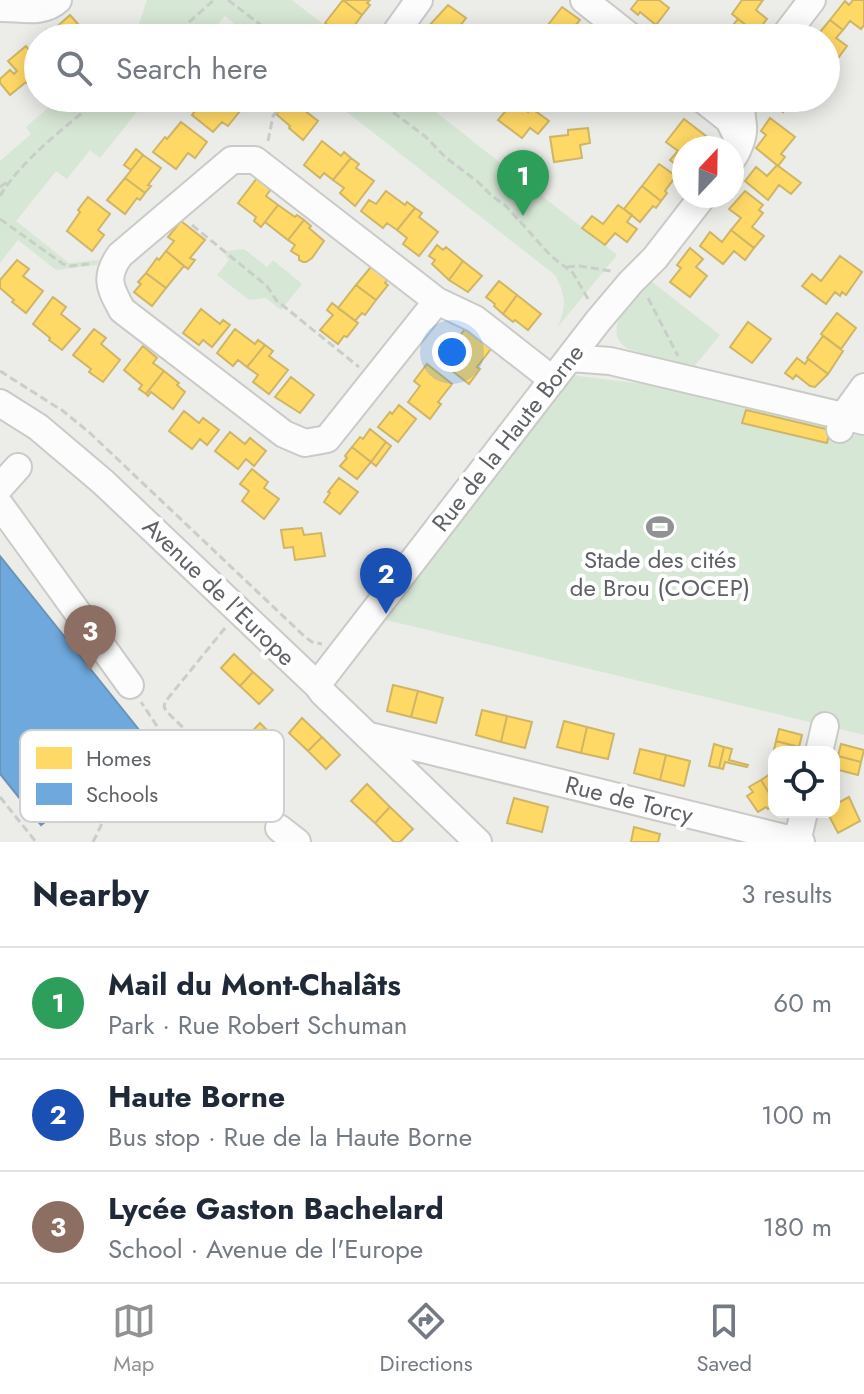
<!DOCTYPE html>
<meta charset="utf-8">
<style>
:root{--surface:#fff;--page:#f2f2f3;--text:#1f2937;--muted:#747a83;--line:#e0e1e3;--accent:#909293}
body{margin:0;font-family:Jost,sans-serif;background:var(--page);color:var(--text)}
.controls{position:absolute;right:24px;bottom:24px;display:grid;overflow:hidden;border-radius:16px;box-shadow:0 4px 20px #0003}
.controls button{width:72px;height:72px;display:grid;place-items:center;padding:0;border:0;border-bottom:2px solid var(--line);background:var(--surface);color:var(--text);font:40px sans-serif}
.compass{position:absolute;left:672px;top:136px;width:72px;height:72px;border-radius:50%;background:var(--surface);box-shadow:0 4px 20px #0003;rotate:22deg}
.you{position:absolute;left:452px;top:352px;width:28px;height:28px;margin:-20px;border:6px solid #fff;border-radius:50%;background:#1a73e8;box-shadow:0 0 0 12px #1a73e833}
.badge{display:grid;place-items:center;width:52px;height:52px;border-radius:50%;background:var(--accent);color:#fff;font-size:26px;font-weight:700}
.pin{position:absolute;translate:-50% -66px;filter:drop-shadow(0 2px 4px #0008)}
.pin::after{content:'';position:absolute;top:42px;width:28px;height:24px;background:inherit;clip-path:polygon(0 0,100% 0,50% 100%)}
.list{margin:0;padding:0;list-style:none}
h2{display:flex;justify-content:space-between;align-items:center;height:104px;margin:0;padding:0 32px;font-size:34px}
h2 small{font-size:26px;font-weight:400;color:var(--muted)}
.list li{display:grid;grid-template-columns:52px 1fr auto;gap:24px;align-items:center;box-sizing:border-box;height:112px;padding:0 32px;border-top:2px solid var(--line)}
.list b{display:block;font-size:30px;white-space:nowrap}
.list p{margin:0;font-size:26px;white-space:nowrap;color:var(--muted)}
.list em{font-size:26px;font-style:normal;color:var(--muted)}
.icon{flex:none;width:44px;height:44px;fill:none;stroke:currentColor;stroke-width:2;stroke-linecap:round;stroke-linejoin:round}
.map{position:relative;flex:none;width:864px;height:842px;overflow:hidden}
.search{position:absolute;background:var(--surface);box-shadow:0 4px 20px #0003;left:24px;right:24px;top:24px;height:88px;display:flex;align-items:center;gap:20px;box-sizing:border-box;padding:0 28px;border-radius:44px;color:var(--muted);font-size:30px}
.sheet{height:440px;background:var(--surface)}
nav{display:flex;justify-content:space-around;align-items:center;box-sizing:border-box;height:112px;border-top:2px solid var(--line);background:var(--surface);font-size:22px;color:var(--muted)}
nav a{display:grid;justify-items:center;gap:4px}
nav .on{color:var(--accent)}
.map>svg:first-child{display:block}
.green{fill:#d7e7d5}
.homes{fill:#ffd966;stroke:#cfb566;stroke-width:2}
.schools{fill:#6fa8dc;stroke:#6a93b8;stroke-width:2}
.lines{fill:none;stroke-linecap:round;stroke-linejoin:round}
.minor-casing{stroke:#cacac9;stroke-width:30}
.path{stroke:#cacecb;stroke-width:3;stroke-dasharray:8 4;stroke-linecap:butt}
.minor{stroke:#fcfcfc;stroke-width:26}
.labels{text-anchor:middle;stroke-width:8;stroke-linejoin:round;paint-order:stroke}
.street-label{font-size:24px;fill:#5e6165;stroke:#fff}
.poi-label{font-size:24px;fill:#5e6165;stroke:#fff}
.key{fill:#fff;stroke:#cfd0d1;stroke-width:2}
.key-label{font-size:22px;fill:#5e6165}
</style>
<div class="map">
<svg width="864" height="842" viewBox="0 0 864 842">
<rect width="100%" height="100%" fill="#ecece8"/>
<path class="green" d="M147,0H292L341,38H252L225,16L207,38H130L136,33Z
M59,98H148L100,158L90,150L67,179L56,171L16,221L69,263L99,260L97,265L56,270L18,240L0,263V161L31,134L26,127Z
M329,98H418L617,255L557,328C567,307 566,296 555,275Z
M244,249L267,267L273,260L302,284L281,310L266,298L249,300L217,275L229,260L225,256L228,251Z
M651,281L720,335L692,369L628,349C597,329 636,298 651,281Z
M571,375L667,387L864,435V735L386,620Z"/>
<path class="homes" d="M343,0H370L367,3L370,5L362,15Z
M343,0L362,15L352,29L349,27L342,35L325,23Z
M638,0H659L669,8L656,25L640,12L638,15L631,9Z
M742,0H763L756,10L767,19L756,33L732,14Z
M853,0H864V25L861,29L850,21L843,30L830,20L845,1L849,5Z
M448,5L466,18L451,38H442L428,27Z
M562,7L580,20L567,36L570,38H554L544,30Z
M70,15L85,32L78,38L40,37L47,30L50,33Z
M738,19L756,33L752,38H723Z
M830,20L843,30L836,38L847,46L830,69L826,66V38L816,37Z
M26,46L38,61V79L30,86L26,82L10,95L0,83V79L10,70L14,74L17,71L8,61Z
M213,98H225L240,111L228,126L222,122L213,132L192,115L198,107L203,111Z
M765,98H794L783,112Z
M514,101L528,112L531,108L549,121L538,134L530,128L522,138L498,120Z
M295,103L318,121L303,140L289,128L290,126L276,114L282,107L288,111Z
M770,118L795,137L781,154L785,157L778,166L756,148L766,135L761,131Z
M684,119L706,136L697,148H684V171L670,160L678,151L666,142Z
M181,122L207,142L195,158L188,153L176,169L153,152L165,137L167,139Z
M588,128L590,143L580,145L582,158L554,162L550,137L568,135V130Z
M322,141L341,156L344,152L351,158L333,180L324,173L320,178L304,165Z
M136,149L143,155L131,170L124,165Z
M143,155L161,168L148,185L151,186L145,193L125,178Z
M351,158L359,164L356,168L374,181L355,206L340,193L344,188L333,180Z
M659,164L676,176L665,191L667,193L661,201L642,186Z
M777,165L801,183L791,194L779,185L768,200L745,181L756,167L767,176Z
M125,178L145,193L140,200L137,198L125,214L107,200Z
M257,178L271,189L266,196L278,205L261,227L254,221L256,217L238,203Z
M642,186L661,201L656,208L653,206L640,222L624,209Z
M386,191L405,205L407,202L415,208L397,230L387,223L383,228L361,211L369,200L376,204Z
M745,191L763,205L759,210L763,213L752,227L764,236L754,248L731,230L741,218L729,209Z
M88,197L110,214L98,230L104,235L92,251L67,231L80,212L78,210Z
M278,205L295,217L297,215L304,220L288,240L265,222Z
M618,205L632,215L627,222L637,229L627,242L615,233L605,245L582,228L592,216L603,224Z
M415,208L422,213L419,217L438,232L419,256L403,244L407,238L397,230Z
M304,220L311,226L309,228L324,241L312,258L306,262H303L299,260V256L291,251L295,245L288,240Z
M181,221L205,240L190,258L195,260L188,269L166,251L174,241L168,237Z
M731,230L754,248L745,260L734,251L723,264L700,246L710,232L722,242Z
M437,245L443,250L446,247L463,261L449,280L432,264L435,260L429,256Z
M690,248L703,259L696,267L707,276L690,297L670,282L681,268L677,265Z
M166,251L184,266L166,288L146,273L157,258L159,260Z
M840,256L862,272L846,295L842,292L840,296L835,292L826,304L802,286L812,274L821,281Z
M17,260L29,269L23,276L43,291L26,313L12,302L14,300L0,288V280Z
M463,261L482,276L468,292L449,280Z
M375,262L391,275L385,283L388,285L376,300L356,285Z
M146,273L166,288L152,306L134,292L141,284L138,282Z
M499,281L517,295L503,314L494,306L495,304L486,297Z
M356,285L376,300L365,315L362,313L355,321L338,308Z
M517,295L541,314L528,330L515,320L513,322L503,314Z
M53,297L66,307L61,314L80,329L62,350L49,340L50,338L33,324Z
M332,303L358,323L347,337L344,336L338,344L320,330L333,315L327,310Z
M201,309L220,324L223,320L230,325L212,347L203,340L199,345L183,333Z
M837,313L856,328L841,349L821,334Z
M748,322L771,339L752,363L730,347Z
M94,329L106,338L101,344L120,360L103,382L89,372L91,369L73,355Z
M235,329L255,344L258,340L265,345L247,367L238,360L233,366L217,353Z
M465,329L491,349L477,367L480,369L469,384L446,366L459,350L453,345Z
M823,336L843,351L828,374L807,358Z
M265,345L273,351L269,356L288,370L269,394L253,382L258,375L247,367Z
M143,346L157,358L153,363L164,371L146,394L139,389L142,385L124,370Z
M797,358L805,364L808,359L828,374L815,387L810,386L796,375L793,379L785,373Z
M427,364L452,384L438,402L441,404L430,419L408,402L420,386L414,381Z
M164,371L179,383L177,385L185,392L173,409L151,392L148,396L146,394Z
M291,377L314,395L300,413L275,397Z
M399,405L416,419L398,442L378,427L390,412L392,414Z
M746,410L830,430L827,443L742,423Z
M184,411L199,423L203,418L219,430L207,445L200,439L192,449L169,431Z
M370,429L386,442L371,462L352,447L360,437L363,439Z
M230,432L245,444L250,438L266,451L254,466L246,459L238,469L215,451Z
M386,442L391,446L376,466L371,462Z
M352,447L371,462L357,479L340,466L347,458L345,456Z
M252,469L268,482L264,488L279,499L264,519L242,501L249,491L240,484Z
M339,478L358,492L340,514L324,502L330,493L328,492Z
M302,528L304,535L321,533L325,556L295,560L293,547L284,548L281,530Z
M234,654L253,672L240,686L221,668Z
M253,672L273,690L259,704L240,686Z
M393,685L418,691L411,717L387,711Z
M418,691L443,698L436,723L411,717Z
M482,710L507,716L501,742L476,735Z
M507,716L532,722L525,748L501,742Z
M302,718L322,737L308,751L289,733Z
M564,721L587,727L581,753L557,747Z
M260,723L265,728L251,744L245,739Z
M587,727L614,734L608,759L581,753Z
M265,728L271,733L256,750L251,744Z
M779,729L802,735L799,747L776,741Z
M322,737L340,755L326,769L308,751Z
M776,741L799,747L798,752H774L773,754Z
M714,744L724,747L719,768L709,766Z
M841,744L864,750L861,762L838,756Z
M724,747L732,749L729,760L748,765L747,767L725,762L723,769L719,768Z
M640,749L666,755L660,780L634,773Z
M666,755L690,761L684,786L660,780Z
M838,756L861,762L858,775L835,769Z
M770,774L774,779V801L761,780Z
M761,780L774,801V805L768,809L766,807L758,812L747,796L753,792L749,787Z
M367,784L390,807L375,823L351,801Z
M849,797L860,821L838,833L827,812H834V805Z
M514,798L548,807L542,832L507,823Z
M390,807L413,829L400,842H394L375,823Z
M634,827L660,834L658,842H631Z"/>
<path class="schools" d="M0,556L148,741L108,773L112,780L87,800L82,793L41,825L0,774Z"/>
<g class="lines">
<g class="minor-casing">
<path id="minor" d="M584,0L632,38
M3,8C22,8 43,14 58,0
M392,38L419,0
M783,38L812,0
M701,98L729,120L739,141
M732,159C738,151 744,136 743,126C742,116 740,108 742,98
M437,301L327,439L305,443L284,434L122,310C110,288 104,277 120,255L232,160H255L437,301L475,319L553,380
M570,358L610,361L864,421
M0,403L38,427L103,482L317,685L323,693L478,842
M840,429L843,416L864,387
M0,487L18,467
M0,505L130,685
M317,685L598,321L631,282L655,258L703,196
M370,736L801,842
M819,752L825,726
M279,828L297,842
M797,842L804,812"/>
</g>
<path class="path" d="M228,0L278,38
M171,38L214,0
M374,98L426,137L445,157L478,182L492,196L506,206L551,256L573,273L588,299
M268,141L273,116L288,98
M0,187L7,182
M0,196C22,159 67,126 100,98
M0,219L63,264L70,266L89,264
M192,225L267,286L276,300L359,367
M567,267L579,266L611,271
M648,298L678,356
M0,371L63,411L90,433L304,636L312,642L322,644
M225,628L165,702L164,707L167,712L202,746L257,791L269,810
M0,797L36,842
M93,842L109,809L167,741L141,702"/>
<use href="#minor" class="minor"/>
</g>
<defs>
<g id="stadium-bare" transform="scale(2.16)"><path d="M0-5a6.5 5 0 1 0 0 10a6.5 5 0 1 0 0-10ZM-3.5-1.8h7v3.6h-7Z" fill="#909293" stroke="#fff" stroke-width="2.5" paint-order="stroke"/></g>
</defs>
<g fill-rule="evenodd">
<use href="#stadium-bare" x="660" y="527"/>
</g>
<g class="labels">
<g class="street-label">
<text transform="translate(508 438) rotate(-52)" y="8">Rue de la Haute Borne</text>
<text transform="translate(219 592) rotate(44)" y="8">Avenue de l'Europe</text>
<text transform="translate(629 800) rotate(14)" y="8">Rue de Torcy</text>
</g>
<g class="poi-label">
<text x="660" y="568">Stade des cités<tspan x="660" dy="28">de Brou (COCEP)</tspan></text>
</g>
</g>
<rect x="20" y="730" width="264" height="92" rx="12" class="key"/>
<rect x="36" y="747" width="36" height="22" fill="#ffd966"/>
<rect x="36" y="783" width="36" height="22" fill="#6fa8dc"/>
<g class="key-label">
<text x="86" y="766">Homes</text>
<text x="86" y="802">Schools</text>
</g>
</svg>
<div class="controls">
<button><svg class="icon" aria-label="locate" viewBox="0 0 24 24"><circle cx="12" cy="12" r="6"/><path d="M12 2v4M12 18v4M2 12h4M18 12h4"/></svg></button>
</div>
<svg class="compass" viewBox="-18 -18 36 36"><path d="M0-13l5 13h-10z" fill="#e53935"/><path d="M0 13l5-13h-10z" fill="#747a83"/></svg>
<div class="you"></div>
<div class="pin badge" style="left:523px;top:216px;background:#2e9e5b">1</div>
<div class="pin badge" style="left:386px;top:614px;background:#1a4fb4">2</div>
<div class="pin badge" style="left:90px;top:671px;background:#8d6e63">3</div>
<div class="search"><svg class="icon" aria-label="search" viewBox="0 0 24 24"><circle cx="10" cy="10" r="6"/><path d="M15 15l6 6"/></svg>Search here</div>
</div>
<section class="sheet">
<h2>Nearby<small>3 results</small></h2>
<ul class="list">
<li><span class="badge" style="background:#2e9e5b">1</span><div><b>Mail du Mont-Chalâts</b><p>Park · Rue Robert Schuman</p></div><em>60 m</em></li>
<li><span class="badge" style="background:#1a4fb4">2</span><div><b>Haute Borne</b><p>Bus stop · Rue de la Haute Borne</p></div><em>100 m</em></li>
<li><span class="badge" style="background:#8d6e63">3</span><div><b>Lycée Gaston Bachelard</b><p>School · Avenue de l'Europe</p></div><em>180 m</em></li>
</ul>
</section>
<nav>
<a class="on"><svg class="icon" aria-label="map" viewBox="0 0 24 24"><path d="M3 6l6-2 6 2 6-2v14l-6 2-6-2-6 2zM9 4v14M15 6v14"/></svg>Map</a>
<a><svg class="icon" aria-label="directions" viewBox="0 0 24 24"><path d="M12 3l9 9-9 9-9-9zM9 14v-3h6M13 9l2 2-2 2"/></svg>Directions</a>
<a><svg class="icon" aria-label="saved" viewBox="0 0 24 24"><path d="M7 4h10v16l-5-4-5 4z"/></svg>Saved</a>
</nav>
